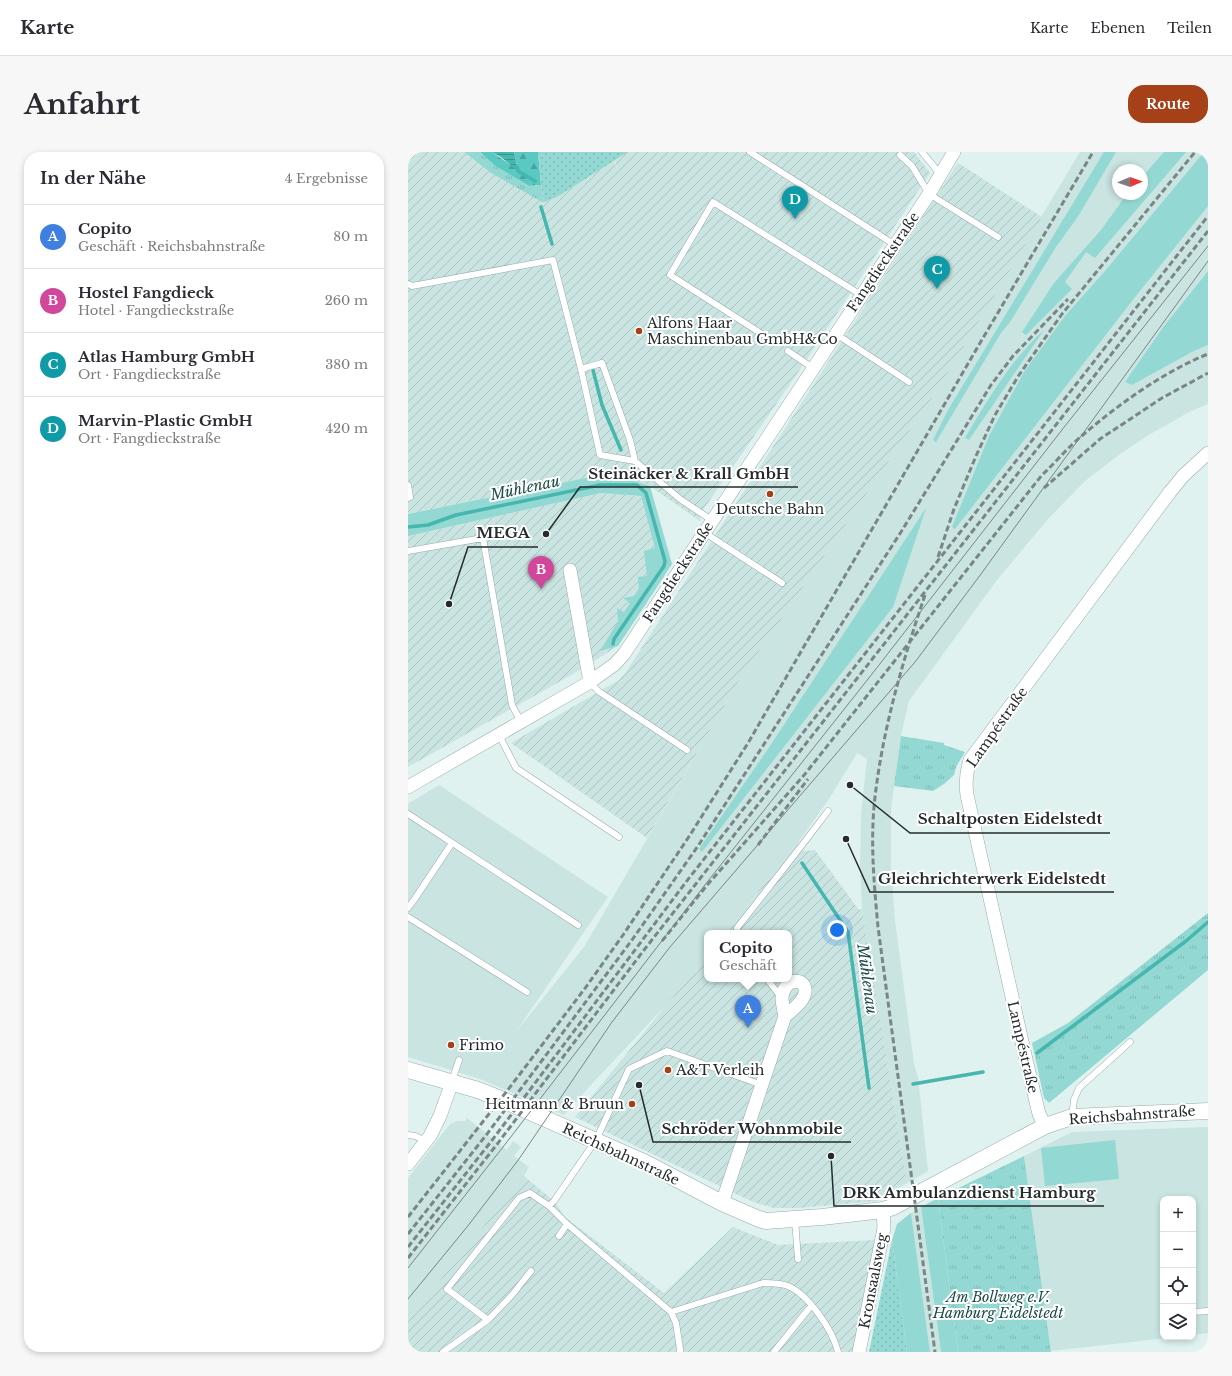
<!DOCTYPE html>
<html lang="de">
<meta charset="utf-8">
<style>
:root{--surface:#fff;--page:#f7f7f7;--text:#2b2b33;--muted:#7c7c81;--line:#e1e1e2;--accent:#a64019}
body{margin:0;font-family:"Libre Baskerville",serif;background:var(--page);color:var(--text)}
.controls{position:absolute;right:12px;bottom:12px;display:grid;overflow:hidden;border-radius:8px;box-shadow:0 2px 6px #0003}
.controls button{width:36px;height:36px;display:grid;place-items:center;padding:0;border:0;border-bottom:1px solid var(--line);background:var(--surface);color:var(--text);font:20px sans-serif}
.compass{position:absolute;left:704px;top:12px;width:36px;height:36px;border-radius:50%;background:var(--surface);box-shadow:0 2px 6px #0003;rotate:88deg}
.you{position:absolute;left:429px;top:778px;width:14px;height:14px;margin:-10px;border:3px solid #fff;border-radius:50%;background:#1a73e8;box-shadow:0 0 0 6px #1a73e833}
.badge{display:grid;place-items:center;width:26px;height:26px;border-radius:50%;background:var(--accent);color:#fff;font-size:13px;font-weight:700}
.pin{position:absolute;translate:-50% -33px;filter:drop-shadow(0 1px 2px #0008)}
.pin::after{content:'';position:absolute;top:21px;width:14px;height:12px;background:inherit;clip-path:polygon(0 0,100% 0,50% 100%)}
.popup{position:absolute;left:296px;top:778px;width:88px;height:52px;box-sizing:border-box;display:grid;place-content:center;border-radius:8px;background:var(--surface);filter:drop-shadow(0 1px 3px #0005);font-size:13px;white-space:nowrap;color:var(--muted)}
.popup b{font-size:15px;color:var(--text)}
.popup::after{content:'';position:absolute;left:50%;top:100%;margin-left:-8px;border:8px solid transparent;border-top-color:var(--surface)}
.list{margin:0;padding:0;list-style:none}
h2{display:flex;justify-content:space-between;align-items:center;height:52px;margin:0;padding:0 16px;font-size:17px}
h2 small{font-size:13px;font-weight:400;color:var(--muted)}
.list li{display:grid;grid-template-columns:26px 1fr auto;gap:12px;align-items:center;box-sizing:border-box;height:64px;padding:0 16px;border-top:1px solid var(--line)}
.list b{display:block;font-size:15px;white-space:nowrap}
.list p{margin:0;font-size:13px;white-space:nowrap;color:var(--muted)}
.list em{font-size:13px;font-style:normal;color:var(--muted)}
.icon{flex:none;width:22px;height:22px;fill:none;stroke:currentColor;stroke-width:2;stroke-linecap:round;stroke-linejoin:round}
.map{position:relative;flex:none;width:800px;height:1200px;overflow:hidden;border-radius:16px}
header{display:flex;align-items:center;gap:24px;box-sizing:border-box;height:56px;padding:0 20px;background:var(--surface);border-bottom:1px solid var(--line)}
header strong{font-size:19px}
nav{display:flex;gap:22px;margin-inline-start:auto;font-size:14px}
.intro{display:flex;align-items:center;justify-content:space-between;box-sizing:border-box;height:96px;padding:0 24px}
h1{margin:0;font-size:28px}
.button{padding:10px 18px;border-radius:16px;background:var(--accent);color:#fff;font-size:14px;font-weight:700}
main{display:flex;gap:24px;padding:0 24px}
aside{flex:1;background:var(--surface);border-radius:16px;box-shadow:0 2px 6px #0003}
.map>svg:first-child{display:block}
.built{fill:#c9e4e1;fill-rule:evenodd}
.industrial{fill:url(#industrial-furrows)}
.grass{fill:#94d8d3}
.forest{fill:url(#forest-firs)}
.park{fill:url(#park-tufts)}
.garden{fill:url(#garden-dots)}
.water{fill:url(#water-rules)}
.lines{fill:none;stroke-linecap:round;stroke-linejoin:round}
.stream{stroke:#45b7af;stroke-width:3.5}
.service-casing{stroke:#98aaa8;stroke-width:7}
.minor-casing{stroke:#98aaa8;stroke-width:14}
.tertiary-casing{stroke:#98aaa8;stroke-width:17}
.service{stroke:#fff;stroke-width:6}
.minor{stroke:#fff;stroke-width:13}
.tertiary{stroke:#fff;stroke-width:16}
.tram{stroke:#7a8685;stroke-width:1}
.rail{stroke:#7a8685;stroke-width:3;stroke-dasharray:6 3;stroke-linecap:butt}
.poi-dot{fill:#a64019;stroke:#fff;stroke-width:1.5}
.labels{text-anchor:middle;stroke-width:4;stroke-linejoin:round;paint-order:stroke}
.street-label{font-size:14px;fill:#252c2b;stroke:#fff}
.poi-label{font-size:14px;fill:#252c2b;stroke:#fff;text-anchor:start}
.park-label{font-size:14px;font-style:italic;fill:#194b47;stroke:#fff}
.water-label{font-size:15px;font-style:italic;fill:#1b4d49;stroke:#fff}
.leader{fill:none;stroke:#252c2b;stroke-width:1.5}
.callout-dot{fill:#252c2b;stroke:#fff;stroke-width:1.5}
.callout-label{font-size:15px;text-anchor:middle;font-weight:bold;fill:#252c2b;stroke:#fff;stroke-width:4;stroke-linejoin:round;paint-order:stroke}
</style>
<header>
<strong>Karte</strong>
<nav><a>Karte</a><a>Ebenen</a><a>Teilen</a></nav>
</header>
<div class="intro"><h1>Anfahrt</h1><a class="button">Route</a></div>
<main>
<aside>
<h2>In der Nähe<small>4 Ergebnisse</small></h2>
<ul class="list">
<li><span class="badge" style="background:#3f7fe0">A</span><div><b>Copito</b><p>Geschäft · Reichsbahnstraße</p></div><em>80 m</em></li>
<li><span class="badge" style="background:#d1479c">B</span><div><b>Hostel Fangdieck</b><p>Hotel · Fangdieckstraße</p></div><em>260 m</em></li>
<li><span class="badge" style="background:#0f9aa8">C</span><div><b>Atlas Hamburg GmbH</b><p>Ort · Fangdieckstraße</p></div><em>380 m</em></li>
<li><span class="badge" style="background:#0f9aa8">D</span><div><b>Marvin-Plastic GmbH</b><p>Ort · Fangdieckstraße</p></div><em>420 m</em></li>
</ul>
</aside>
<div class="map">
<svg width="800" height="1200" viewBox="0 0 800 1200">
<defs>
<pattern id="industrial-furrows" width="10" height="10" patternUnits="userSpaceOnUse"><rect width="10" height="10" fill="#c9e4e1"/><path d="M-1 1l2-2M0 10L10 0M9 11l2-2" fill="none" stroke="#acc4c1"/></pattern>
<pattern id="forest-firs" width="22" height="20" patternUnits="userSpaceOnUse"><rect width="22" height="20" fill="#59c9c1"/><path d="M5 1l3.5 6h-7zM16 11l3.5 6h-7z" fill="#49a39d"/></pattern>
<pattern id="park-tufts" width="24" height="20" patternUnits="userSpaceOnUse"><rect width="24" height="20" fill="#94d8d3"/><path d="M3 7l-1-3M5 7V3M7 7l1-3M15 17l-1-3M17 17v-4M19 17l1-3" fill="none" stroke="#7fbab5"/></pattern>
<pattern id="garden-dots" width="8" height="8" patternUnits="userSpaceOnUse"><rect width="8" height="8" fill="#94d8d3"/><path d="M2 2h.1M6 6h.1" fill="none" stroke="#7fbab5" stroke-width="1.8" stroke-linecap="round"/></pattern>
<pattern id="water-rules" width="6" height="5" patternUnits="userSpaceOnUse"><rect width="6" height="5" fill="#45b7af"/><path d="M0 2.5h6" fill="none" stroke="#39958f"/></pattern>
</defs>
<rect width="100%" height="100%" fill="#dff2f0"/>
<path class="built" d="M672,0H800V119L756,174L782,201L800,193V252L781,260L739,284L708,305L677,329L640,367L589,428L501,549L493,584L486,634L483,658V715L487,768L506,912L510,925L520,1019L499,1031L454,757L452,714L453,662L459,607L449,601L421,647L389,692L317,781H299V803L260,851L182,934L156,963L72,927L0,905V653L1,651L31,633L200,745L107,881L176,795L331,529L530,237ZM710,18H734V42H710Z
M59,966L99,998L105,989L113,995L106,1004L121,1015L116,1024L0,1168V1026L42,972L49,969H57Z
M800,975V1181L785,1183V1047H755V1185H768L643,1199L616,1004L664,980Z
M513,1055L533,1200H522L503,1061Z"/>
<path class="industrial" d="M0,0H56L83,21L135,50L149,45L206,9L211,22L207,9L220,0H506L522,21L389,222L293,361L292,369L242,334L202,321L0,362Z
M550,11L634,65L530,237L331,529L239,686L103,591L204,532L211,528L218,520Z
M193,341L233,344L256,425L210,494L165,522L0,615V384Z
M389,692L396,699L407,698L451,758L454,757L499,1031L469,1049L391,1056H366L345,1050L167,965L299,803V827H381V781H317Z
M116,1024L146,1049L157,1065L256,1141L325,1075L370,1093L467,1088L445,1200H0V1168Z"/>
<path class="grass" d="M696,0H708L671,63L648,95L602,170L593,181L528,290L525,288L540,258Z
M756,0H778L687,106L678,100L657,130L664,137L618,183L614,180L646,131L693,78L719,42H734V25Z
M796,0H800V54L724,149L547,377L544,375L581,284L616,220L657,164L697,119Z
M800,119V193L782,201L724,233L717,230L756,174Z
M636,178L561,288L557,286C580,247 603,208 636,178Z
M202,321L242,334L264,412L210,494L192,499L210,469L209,456L216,460L222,451L215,446L226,444L231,436L230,425L239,424L236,399L247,396L233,344L193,341L0,384V362Z
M518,356L485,455L294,700L291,697L360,597Z
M707,988L711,1027L637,1034L633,996Z
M530,1046L550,1200H533L513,1055Z
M503,1061L522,1200H499L484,1088L489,1072Z"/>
<path class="forest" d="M72,0H84L110,18L106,0H130L133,33L121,34L87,14Z"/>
<path class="park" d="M56,0H72L87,14L121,34L133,33L136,50H134L83,21Z
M493,584L536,591V593L557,600L548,615L546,623L536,632L525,639L486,634Z
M800,761V818L641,951L636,946L624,891L660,871Z
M616,1004L643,1200H550L530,1046Z"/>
<path class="garden" d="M130,0H220L149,45L136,50L133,33Z
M484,1088L499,1200H461Z"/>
<path class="water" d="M84,0H106L110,19L93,5Z"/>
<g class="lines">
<path class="stream" d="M109,15L110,19L127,29
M133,55L144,92
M185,218L194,253L213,298
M0,375L20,373L48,363L192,333H229L238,341L257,409L256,414L206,487L205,492
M394,711L440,780L461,936
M629,901L778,789L800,770
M505,932L575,920"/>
<g class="service-casing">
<path id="service" d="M342,0L487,93
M514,0L533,23
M492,3L504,14L521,42L590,85
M0,132L4,134L145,108L173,217L192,303L227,309L272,347L305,369
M354,182L262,123L305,50L453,143
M428,182L501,230
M380,199L405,216
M173,217L194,211L222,288L227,309
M0,333L2,345L0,346
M297,381L374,431
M0,399L75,386L104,553L113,570
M182,530L190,539L279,598
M91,583L108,616L211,685
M0,662L170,773
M0,756L6,748L44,691
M0,765L119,840
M329,781V776L398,688L420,659
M359,827L373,845
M44,929L51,908
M664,965L666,948L671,936L722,890
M0,983L7,984L18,989
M141,1054L146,1049L188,988L221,917L259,899L354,933
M387,1068L390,1107
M151,1084L159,1072
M263,1160L355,1131C363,1131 372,1131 380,1134C401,1143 425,1179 430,1200
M785,1160L800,1159
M80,1168L39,1137L111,1046L122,1041L141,1054L159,1072L263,1160L268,1171L272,1197V1200
M35,1200L80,1168L104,1143L123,1119
M366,1200L403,1154"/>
</g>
<g class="minor-casing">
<path id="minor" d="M162,418L182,530
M0,635L182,530L207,512L216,502L521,42L546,0
M637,974L631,962L619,912L559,643C557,630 558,621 562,608L762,340L775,324L800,301
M0,1012L22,984L32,964L44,930
M314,1051L377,864C376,859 374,851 374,846C376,822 403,826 396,844C393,852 383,859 377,864
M451,1200L476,1076L475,1058"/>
</g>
<g class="tertiary-casing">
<path id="tertiary" d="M0,918L70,938L95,948L238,1011L314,1051L351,1067L358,1069L414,1065L475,1058L485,1055L637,974L664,965L800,959"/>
</g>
<use href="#service" class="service"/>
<use href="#minor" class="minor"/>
<use href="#tertiary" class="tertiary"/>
<path class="tram" d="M0,1116L95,995L300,729L464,522L657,274L800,94
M0,1147L59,1075L111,1007L204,870L262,795L507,510L573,422L800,109"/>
<path class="rail" d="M636,336L692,287L754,246L800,221
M530,405L546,357L568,304L587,263L611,223L654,162L787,0
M517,443C495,508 475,576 467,645C462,688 466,732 470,775L527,1200
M350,693L400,627
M254,789L300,732L397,622L634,323C648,310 661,294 676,282C711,252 757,219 800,202
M0,1065L99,939L178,835L215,783L282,683L340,591L572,191L685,0
M0,1082L79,982L224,788L290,694L340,617L493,380L583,233L605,204L660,147
M0,1095L85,987L278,730L800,64
M0,1106L90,991L236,798L800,79"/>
</g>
<g class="poi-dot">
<circle cx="231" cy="179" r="4"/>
<circle cx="362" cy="342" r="4"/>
<circle cx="43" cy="893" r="4"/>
<circle cx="260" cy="918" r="4"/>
<circle cx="224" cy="952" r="4"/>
</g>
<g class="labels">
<g class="street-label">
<text transform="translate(475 110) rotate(-56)" y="5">Fangdieckstraße</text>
<text transform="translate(270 420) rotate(-57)" y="5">Fangdieckstraße</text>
<text transform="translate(589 575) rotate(-55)" y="5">Lampéstraße</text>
<text transform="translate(615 895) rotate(77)" y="5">Lampéstraße</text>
<text transform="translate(724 963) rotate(-4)" y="5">Reichsbahnstraße</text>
<text transform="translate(213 1002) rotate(25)" y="5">Reichsbahnstraße</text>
<text transform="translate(465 1129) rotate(-79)" y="5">Kronsaalsweg</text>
</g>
<g class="poi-label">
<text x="239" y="176">Alfons Haar<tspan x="239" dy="16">Maschinenbau GmbH&amp;Co</tspan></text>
<text x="362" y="362" text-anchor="middle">Deutsche Bahn</text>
<text x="51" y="898">Frimo</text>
<text x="268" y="923">A&amp;T Verleih</text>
<text x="216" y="957" text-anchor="end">Heitmann &amp; Bruun</text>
</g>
<g class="park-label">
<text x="590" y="1150">Am Bollweg e.V.<tspan x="590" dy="16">Hamburg Eidelstedt</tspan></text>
</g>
<g class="water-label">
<text transform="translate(117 336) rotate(-12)" y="5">Mühlenau</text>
<text transform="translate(459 827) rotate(82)" y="5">Mühlenau</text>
</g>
</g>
<path class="leader" d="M138 382L172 335H390M41 452L60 395H130M442 633L502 681H702M438 687L462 740H706M231 933L245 990H443M423 1004L426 1054H696"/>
<g class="callout-dot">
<circle cx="138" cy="382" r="4"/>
<circle cx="41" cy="452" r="4"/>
<circle cx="442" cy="633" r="4"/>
<circle cx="438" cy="687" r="4"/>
<circle cx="231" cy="933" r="4"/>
<circle cx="423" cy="1004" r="4"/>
</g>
<g class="callout-label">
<text x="281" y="327">Steinäcker &amp; Krall GmbH</text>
<text x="95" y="386">MEGA</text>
<text x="602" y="672">Schaltposten Eidelstedt</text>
<text x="584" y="732">Gleichrichterwerk Eidelstedt</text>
<text x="344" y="982">Schröder Wohnmobile</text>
<text x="561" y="1046">DRK Ambulanzdienst Hamburg</text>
</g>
</svg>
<div class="controls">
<button>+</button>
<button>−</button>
<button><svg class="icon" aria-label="locate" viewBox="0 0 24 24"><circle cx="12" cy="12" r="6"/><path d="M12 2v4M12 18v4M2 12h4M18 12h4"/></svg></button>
<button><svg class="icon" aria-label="layers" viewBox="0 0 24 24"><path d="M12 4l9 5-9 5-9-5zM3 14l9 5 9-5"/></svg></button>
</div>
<svg class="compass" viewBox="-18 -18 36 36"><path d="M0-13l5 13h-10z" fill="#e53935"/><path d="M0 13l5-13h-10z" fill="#7c7c81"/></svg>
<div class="you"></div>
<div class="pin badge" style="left:340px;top:876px;background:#3f7fe0">A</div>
<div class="popup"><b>Copito</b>Geschäft</div>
<div class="pin badge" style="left:133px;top:437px;background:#d1479c">B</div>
<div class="pin badge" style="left:529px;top:137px;background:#0f9aa8">C</div>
<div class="pin badge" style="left:387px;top:67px;background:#0f9aa8">D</div>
</div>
</main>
